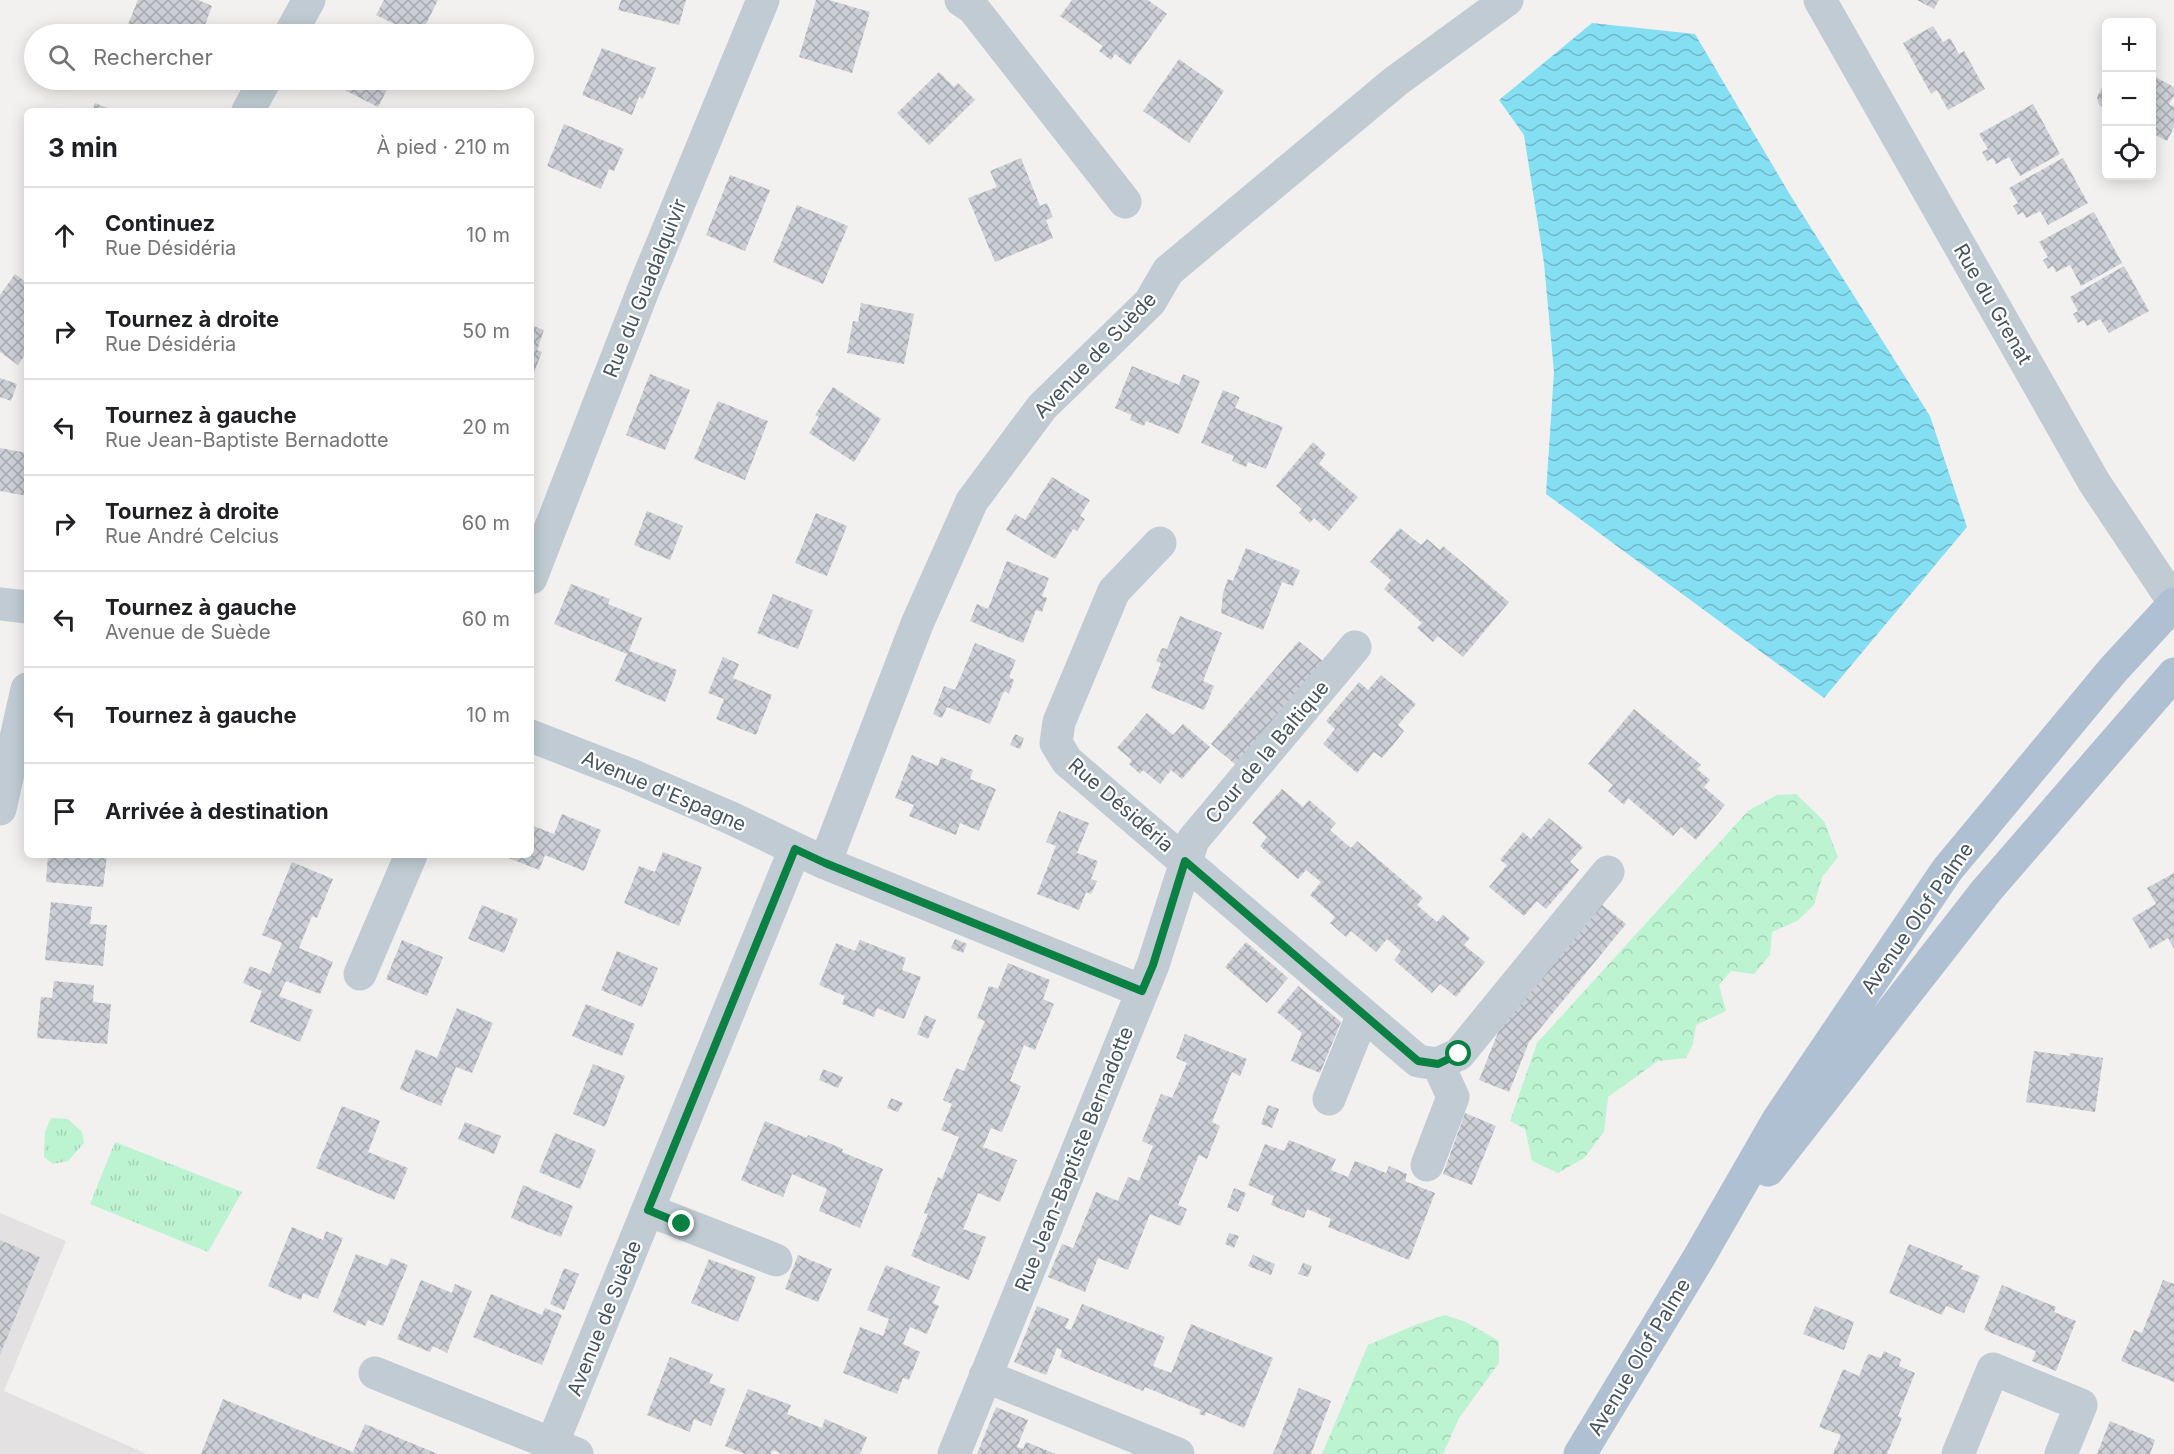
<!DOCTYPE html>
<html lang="fr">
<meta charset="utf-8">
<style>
:root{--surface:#fff;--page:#f6f6f6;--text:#202124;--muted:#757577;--line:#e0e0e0}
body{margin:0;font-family:Inter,sans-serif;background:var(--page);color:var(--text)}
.controls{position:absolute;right:18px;top:18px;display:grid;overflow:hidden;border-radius:9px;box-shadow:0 3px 15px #0003}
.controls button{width:54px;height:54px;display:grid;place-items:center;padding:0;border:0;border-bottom:2px solid var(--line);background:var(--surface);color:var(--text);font:30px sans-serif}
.stop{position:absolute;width:18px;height:18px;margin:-14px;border:4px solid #0b8043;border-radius:50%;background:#fff}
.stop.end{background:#0b8043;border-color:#fff;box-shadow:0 2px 6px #0008}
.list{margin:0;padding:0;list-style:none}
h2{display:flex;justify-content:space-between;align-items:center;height:78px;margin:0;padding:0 24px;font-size:26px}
h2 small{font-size:20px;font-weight:400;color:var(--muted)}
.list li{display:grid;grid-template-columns:39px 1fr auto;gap:18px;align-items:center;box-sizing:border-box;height:96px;padding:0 24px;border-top:2px solid var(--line)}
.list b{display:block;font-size:22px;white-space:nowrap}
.list p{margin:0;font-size:20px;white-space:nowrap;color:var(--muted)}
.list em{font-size:20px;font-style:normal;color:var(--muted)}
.icon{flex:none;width:33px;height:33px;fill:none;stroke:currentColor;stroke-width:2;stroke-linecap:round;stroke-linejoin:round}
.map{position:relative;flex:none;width:2174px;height:1454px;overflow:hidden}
.search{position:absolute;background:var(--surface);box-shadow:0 3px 15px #0003;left:24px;top:24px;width:510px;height:66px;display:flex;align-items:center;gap:15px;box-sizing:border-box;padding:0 21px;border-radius:33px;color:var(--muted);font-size:22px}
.panel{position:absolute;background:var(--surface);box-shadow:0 3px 15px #0003;left:24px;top:108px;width:510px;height:750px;border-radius:9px}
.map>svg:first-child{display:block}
.education{fill:#e4e1e2}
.forest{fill:url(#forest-crowns)}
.park{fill:url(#park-tufts)}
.water{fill:url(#water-waves)}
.building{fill:url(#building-cross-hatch)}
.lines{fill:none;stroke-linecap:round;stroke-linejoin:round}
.minor{stroke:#c0cbd3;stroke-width:33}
.major{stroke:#aec0d1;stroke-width:33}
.route{stroke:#0b8043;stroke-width:8}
.labels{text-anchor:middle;stroke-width:4.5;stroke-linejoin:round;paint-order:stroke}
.street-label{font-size:20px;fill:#46545f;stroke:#fff}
</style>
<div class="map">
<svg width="2174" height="1454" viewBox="0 0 2174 1454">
<defs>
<pattern id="forest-crowns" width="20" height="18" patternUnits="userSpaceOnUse" patternTransform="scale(1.5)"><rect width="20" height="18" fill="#bcf3d0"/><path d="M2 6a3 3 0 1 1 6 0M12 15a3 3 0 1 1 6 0" fill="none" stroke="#a3d2b5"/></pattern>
<pattern id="park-tufts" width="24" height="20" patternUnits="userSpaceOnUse" patternTransform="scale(1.5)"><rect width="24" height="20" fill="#bcf3d0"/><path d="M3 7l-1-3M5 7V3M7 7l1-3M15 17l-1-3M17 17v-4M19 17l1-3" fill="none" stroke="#a3d2b5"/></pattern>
<pattern id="water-waves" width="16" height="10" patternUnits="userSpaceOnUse" patternTransform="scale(1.5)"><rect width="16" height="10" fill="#85dff3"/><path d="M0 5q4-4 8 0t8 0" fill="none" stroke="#6fb7c8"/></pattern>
<pattern id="building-cross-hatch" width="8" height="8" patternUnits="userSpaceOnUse" patternTransform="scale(1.5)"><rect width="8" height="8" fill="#cccfd5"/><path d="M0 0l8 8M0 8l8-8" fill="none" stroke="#a7abb0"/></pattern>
</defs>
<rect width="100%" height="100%" fill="#f3f0f0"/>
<path class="education" d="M0,1213L66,1241L4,1391L147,1454H0Z"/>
<path class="forest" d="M1796,794L1824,821L1838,857L1822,877L1814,905L1797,921L1772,932L1770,955L1754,974L1731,971L1719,985L1726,1011L1696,1025L1693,1044L1686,1058L1658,1061L1608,1097L1604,1132L1584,1158L1558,1173L1532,1161L1525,1129L1510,1121L1537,1043L1748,811L1777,795Z
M1445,1315L1466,1322L1499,1341V1363L1459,1418L1443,1454H1322L1368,1345L1415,1325Z"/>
<path class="park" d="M51,1118L68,1119L82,1132L84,1143L68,1161L53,1164L44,1157L45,1132Z
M115,1142L242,1192L208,1252L90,1204Z"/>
<path class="water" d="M1592,23L1695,34L1789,193L1930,416L1967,527L1824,698L1546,494L1554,372L1544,263L1524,135L1499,100Z"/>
<path class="building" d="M138,0H198L212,6L205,25L210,27L207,34H124Z
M384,0H438L421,34H415L376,15Z
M621,0H686L679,25L618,10Z
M816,0H829L870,12L852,73L799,57Z
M1072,0H1148L1167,14L1130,65L1115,54L1111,60L1099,51L1103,46L1060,16Z
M1917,0H1939L1934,9Z
M1933,26L1943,42L1950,38L1959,54L1964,51L1985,89L1948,110L1937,90L1931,94L1903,43Z
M602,48L656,68L643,99L639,97L632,115L582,95Z
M1179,59L1224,91L1189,143L1143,111Z
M939,72L954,87L958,83L975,100L929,145L897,113Z
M2152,75L2174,87V96L2169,104L2174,107V127L2167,141L2152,133Z
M330,80H392L378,107L329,82Z
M2106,83V109L2099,105L2097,97L2104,84Z
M95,103L115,111H92Z
M2033,104L2060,154L2020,176L2009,157L1996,164L1993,158L1987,161L1982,152L1988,149L1979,134Z
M564,124L624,149L614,171L609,169L601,189L547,166Z
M1021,158L1040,206L1047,203L1053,217L1046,220L1053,238L995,262L968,198L997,187L990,171Z
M2063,158L2088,203L2048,225L2040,211L2026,218L2023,212L2018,215L2013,206L2018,203L2009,188Z
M730,175L770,190L745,251L706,235Z
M797,205L848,226L823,284L773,262Z
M2094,212L2122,263L2081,286L2070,265L2056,272L2053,266L2048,269L2043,260L2048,257L2039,242Z
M2124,266L2149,311L2109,333L2100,319L2087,326L2084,320L2078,323L2073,314L2078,311L2070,297Z
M15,274L27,283V352L18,365L0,352V295Z
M861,303L914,314L904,364L847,353L853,321L858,322Z
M531,325L544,330L537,350L542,352L533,375L531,374Z
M1132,366L1179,385L1183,374L1200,381L1179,434L1146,421L1144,426L1130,420L1132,415L1115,408Z
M650,374L690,390L665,450L626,435Z
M0,378L17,384L11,401L0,397Z
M833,387L881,419L854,462L809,433L819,417L815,415Z
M1223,390L1240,397L1235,408L1283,427L1266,469L1248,462L1246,467L1232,461L1234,456L1201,443Z
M718,401L768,421L745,480L694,459Z
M1313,442L1326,454L1319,464L1358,497L1329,531L1314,518L1310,523L1299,513L1302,509L1276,486Z
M0,448L27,453V496L0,491Z
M1052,477L1090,500L1080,516L1085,519L1077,531L1073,529L1055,559L1006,530L1015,514L1025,520Z
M647,511L683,526L670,560L634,545Z
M816,513L847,526L827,576L795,563Z
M1400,528L1421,545L1427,539L1440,550L1443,546L1509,602L1463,657L1438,636L1433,642L1417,628L1422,623L1384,589L1391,580L1370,562Z
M1246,548L1300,570L1293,586L1282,582L1263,630L1221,613L1223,593L1228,579L1233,581Z
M1007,561L1049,578L1042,596L1047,598L1042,612L1036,610L1023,643L970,621L977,604L988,609Z
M571,584L610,599L608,604L642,618L629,651L677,670L665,702L615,681L627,654L554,624Z
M773,594L813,610L798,649L757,633Z
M1180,616L1222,633L1203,681L1214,686L1204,710L1151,688L1161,663L1156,661L1162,648L1167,649Z
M1299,641L1324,662L1236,765L1211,744Z
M975,643L1016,660L1009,677L1014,680L1009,694L1004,691L990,724L947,707L942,718L933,714L944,686L955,690Z
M723,657L739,664L733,678L772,695L756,735L716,719L724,699L708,693Z
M1381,675L1416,704L1398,725L1404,731L1393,745L1382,758L1374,752L1357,773L1323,744L1335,729L1326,721L1359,682L1368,690Z
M1634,709L1701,765L1697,769L1710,780L1704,787L1725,805L1696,840L1681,827L1673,836L1628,798L1624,805L1608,791L1613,785L1588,764Z
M1147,713L1173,735L1183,724L1210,747L1182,779L1171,770L1160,784L1143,770L1140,774L1129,764L1132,760L1117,748Z
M1015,734L1024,738L1020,749L1010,745Z
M912,755L938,766L941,757L973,770L970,779L996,789L979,831L960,823L956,835L909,816L914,805L895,798Z
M1282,789L1303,807L1309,800L1336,823L1330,830L1351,848L1357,841L1423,898L1417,905L1437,922L1443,915L1470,938L1464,945L1485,962L1456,997L1440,984L1432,993L1394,960L1401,951L1387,939L1376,952L1351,931L1346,937L1330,923L1335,917L1310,895L1321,882L1306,870L1298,879L1260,846L1267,837L1252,823Z
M1059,811L1089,823L1077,853L1098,861L1091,879L1097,881L1091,894L1086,892L1079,910L1037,894L1056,846L1046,842Z
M562,814L601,830L584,871L545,855L539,870L501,855H531V825L554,834Z
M1549,818L1583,847L1570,862L1579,870L1546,909L1537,901L1524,916L1489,887L1507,865L1500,860L1523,832L1531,839Z
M663,852L702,867L679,926L624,903L639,866L655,872Z
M48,855H107L103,887L46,882Z
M292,862L333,879L317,918L312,916L299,948L333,962L320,994L286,981L279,996L313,1010L300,1042L250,1022L262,991L243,983L250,966L270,974L282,943L262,935Z
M2174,873V949L2168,938L2150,949L2132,918L2156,904L2147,888Z
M51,902L92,907L90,924L107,925L103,966L45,960Z
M1601,904L1626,924L1529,1042L1509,1092L1479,1080L1501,1025Z
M482,905L518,919L504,953L468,939Z
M955,939L967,944L963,953L951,948Z
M402,940L443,957L427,996L386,979Z
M860,940L906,958L902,970L921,977L904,1019L877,1008L874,1017L842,1004L845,996L819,985L836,943L855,951Z
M1246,942L1288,978L1267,1003L1225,967Z
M617,951L658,968L642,1007L601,990Z
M1008,963L1050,980L1043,999L1054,1004L1035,1050L1024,1045L1010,1081L1021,1086L1002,1132L991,1128L983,1147L1017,1160L1000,1202L978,1193L963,1229L986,1237L969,1280L911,1256L928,1214L924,1213L938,1177L942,1179L959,1137L941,1130L952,1104L943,1100L956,1068L964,1071L985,1021L977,1018L989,986L998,989Z
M54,981L94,985L93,1002L111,1004L107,1044L37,1038L41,997L52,998Z
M1298,986L1341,1022L1320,1073L1291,1061L1302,1033L1277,1012Z
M586,1004L635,1024L622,1056L572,1036Z
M457,1008L493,1023L472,1073L456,1067L441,1106L400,1089L416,1049L437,1058Z
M925,1015L936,1020L928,1039L917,1034Z
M1185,1034L1247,1059L1240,1076L1232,1072L1212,1122L1220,1126L1207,1159L1199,1155L1178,1205L1187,1209L1180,1226L1150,1214L1128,1270L1098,1258L1085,1292L1048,1277L1062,1244L1073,1248L1096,1192L1118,1201L1128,1177L1139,1181L1153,1146L1142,1141L1158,1101L1161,1094L1172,1098L1187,1063L1176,1058Z
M2034,1051L2070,1056V1053L2103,1058L2095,1112L2026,1102Z
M593,1064L625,1076L605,1127L573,1114Z
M823,1069L843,1077L838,1088L819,1080Z
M891,1098L903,1103L898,1112L887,1108Z
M1268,1105L1279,1109L1272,1128L1261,1124Z
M342,1106L380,1121L368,1152L408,1168L394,1200L316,1168Z
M1465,1113L1496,1126L1472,1185L1443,1174Z
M765,1121L807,1138L808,1135L826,1142L843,1149L842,1152L883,1169L860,1228L819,1211L827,1189L792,1174L783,1197L741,1180Z
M465,1122L501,1136L494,1154L458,1139Z
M555,1133L596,1150L580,1189L539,1172Z
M1289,1140L1336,1159L1331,1170L1348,1177L1355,1161L1386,1173L1389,1166L1407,1174L1405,1181L1435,1193L1409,1260L1328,1227L1331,1219L1307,1209L1304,1218L1271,1205L1274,1196L1248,1185L1265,1144L1284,1151Z
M523,1185L573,1206L561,1237L511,1218Z
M1234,1188L1246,1193L1238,1212L1227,1207Z
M292,1227L323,1240L326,1231L343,1238L318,1299L303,1293L301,1300L268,1286Z
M1229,1233L1239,1236L1234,1248L1225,1244Z
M0,1240L40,1257L0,1355Z
M1909,1244L1963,1266L1961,1269L1980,1276L1964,1313L1946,1306L1942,1315L1889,1293Z
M356,1254L388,1266L391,1258L408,1265L383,1326L368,1320L365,1326L333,1312Z
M798,1255L832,1269L818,1302L785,1289Z
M1253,1255L1275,1264L1271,1275L1248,1266Z
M709,1259L756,1277L738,1322L691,1303Z
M1303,1263L1312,1266L1308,1277L1298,1274Z
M886,1265L940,1287L933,1303L939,1306L927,1334L910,1327L906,1336L903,1344L920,1352L909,1380L903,1378L897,1394L843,1373L860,1327L883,1336L889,1319L867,1310Z
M564,1268L579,1274L564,1310L550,1304Z
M421,1280L452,1293L455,1284L472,1291L447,1353L433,1346L430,1352L397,1339Z
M2163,1280L2174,1284V1382L2121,1361L2134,1330L2142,1333Z
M2002,1285L2056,1307L2054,1312L2076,1321L2056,1371L2032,1361L2036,1351L1984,1330Z
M491,1294L542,1315L545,1308L562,1315L542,1365L473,1337Z
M1082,1304L1165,1337L1153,1366L1171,1373L1191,1324L1273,1358L1244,1428L1206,1412L1205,1416L1199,1414L1201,1410L1145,1387L1143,1391L1060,1357L1062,1350L1057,1348L1046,1375L1014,1362L1037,1306L1069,1319L1065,1328L1071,1330Z
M1815,1306L1854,1322L1844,1350L1803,1334Z
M1884,1351L1901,1359L1899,1366L1915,1373L1898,1416L1902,1418L1887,1454H1833L1841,1435L1819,1427L1843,1369L1859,1376L1868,1354L1881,1358Z
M670,1357L713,1374L709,1383L726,1389L711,1426L694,1419L690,1432L647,1415Z
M1299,1388L1331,1401L1311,1454H1273Z
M748,1389L791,1405L787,1414L804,1421L822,1428L825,1419L867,1437L860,1454H782L773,1450L771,1454H745L725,1446Z
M223,1399L353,1452L365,1424L438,1454H201Z
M996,1407L1028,1420L1017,1447L1023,1449L1026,1442L1056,1454H977Z
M2110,1421L2155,1440L2150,1454H2097Z"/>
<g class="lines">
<path class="minor" d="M961,0L973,8L1125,202
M1820,0L2094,482L2174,602
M290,34L309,0
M248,111L265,80
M1160,543L1114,591L1059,722L1056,743L1067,761L1418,1061L1438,1064L1459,1054L1608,872
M531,578L644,288L763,0
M0,604L27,607
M531,736L631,775L731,818L825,863L1142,991
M0,809L27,689
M825,863L917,624L972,501L1042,407L1150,302L1168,271L1396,81L1507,0
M360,974L411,855
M1329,1099L1363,1014
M1427,1165L1453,1097L1438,1064
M648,1210L776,1260
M375,1373L577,1454
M985,1376L1178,1454
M548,1454L795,849
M954,1454L1153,965L1193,840L1355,647
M1958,1454L1993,1369L2081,1405L2061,1454"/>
<path class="major" d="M1768,1170L1986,891L2174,674
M1580,1454L1698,1259L1778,1120L1947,870L2113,670L2174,604"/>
</g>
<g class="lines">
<path class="route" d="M682,1224L648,1210L795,849L825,863L1142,991L1153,965L1185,861L1418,1061L1438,1064L1459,1054"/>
</g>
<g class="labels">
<g class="street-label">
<text transform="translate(645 288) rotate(-68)" y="7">Rue du Guadalquivir</text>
<text transform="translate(1993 304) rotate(60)" y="7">Rue du Grenat</text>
<text transform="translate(1095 355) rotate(-46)" y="7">Avenue de Suède</text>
<text transform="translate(1267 752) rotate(-50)" y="7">Cour de la Baltique</text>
<text transform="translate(664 791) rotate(23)" y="7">Avenue d'Espagne</text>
<text transform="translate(1121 805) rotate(41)" y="7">Rue Désidéria</text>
<text transform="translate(1917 918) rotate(-55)" y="7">Avenue Olof Palme</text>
<text transform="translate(1074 1159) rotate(-68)" y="7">Rue Jean-Baptiste Bernadotte</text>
<text transform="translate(604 1318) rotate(-68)" y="7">Avenue de Suède</text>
<text transform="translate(1639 1357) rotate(-59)" y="7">Avenue Olof Palme</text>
</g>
</g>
</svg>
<div class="controls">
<button>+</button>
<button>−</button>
<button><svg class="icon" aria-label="locate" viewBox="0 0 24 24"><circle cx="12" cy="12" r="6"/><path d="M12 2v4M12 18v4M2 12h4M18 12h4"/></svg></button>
</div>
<div class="stop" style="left:1459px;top:1054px"></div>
<div class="stop end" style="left:682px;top:1224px"></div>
<div class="search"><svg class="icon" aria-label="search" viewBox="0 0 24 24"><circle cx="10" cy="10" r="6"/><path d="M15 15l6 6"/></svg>Rechercher</div>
<section class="panel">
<h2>3 min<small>À pied · 210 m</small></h2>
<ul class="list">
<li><svg class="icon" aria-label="ahead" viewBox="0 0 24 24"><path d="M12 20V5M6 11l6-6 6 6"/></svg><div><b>Continuez</b><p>Rue Désidéria</p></div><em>10 m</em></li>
<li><svg class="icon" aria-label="right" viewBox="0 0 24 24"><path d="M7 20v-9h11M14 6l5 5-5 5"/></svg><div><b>Tournez à droite</b><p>Rue Désidéria</p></div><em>50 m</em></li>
<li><svg class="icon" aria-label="left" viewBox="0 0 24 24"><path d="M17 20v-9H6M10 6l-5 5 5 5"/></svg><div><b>Tournez à gauche</b><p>Rue Jean-Baptiste Bernadotte</p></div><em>20 m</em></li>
<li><svg class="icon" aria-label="right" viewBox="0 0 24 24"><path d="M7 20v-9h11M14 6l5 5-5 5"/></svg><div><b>Tournez à droite</b><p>Rue André Celcius</p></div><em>60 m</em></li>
<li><svg class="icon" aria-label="left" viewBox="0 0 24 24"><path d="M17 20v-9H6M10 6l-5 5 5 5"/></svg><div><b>Tournez à gauche</b><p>Avenue de Suède</p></div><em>60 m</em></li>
<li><svg class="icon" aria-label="left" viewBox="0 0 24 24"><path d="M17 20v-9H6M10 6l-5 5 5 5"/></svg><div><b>Tournez à gauche</b></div><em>10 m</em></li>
<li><svg class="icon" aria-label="arrive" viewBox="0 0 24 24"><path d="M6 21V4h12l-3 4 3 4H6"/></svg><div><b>Arrivée à destination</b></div></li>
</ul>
</section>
</div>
